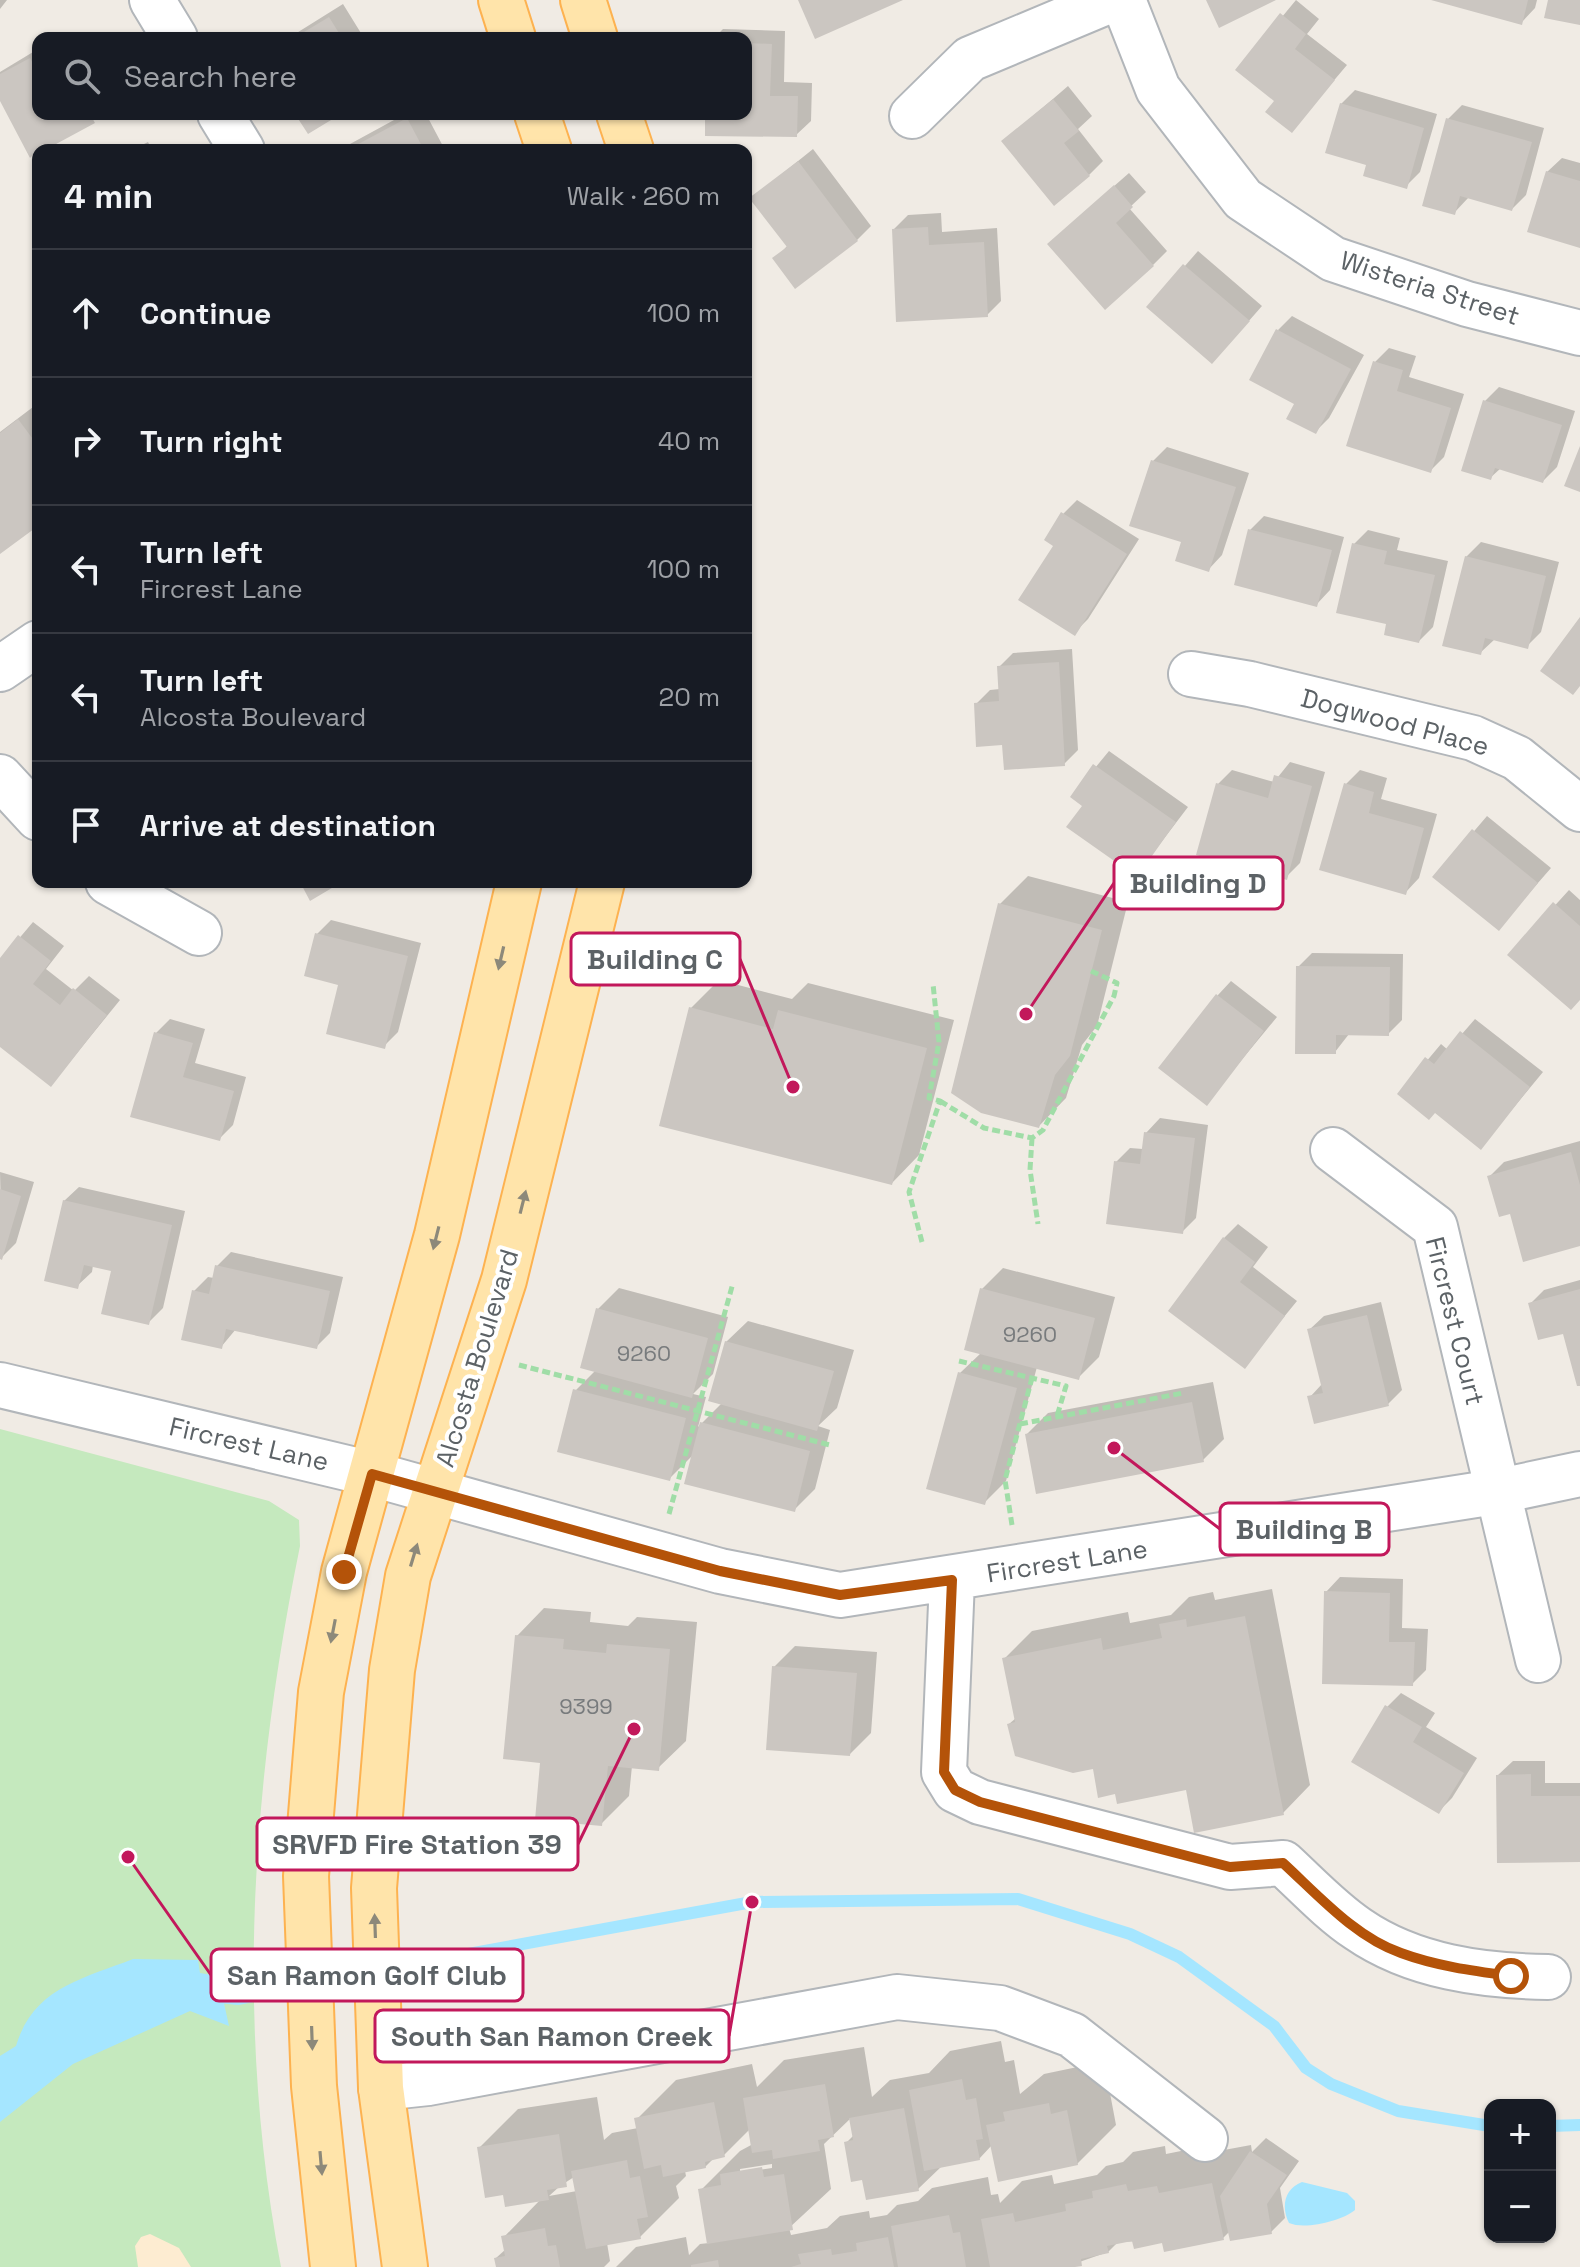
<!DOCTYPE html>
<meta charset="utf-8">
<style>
:root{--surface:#171b24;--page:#242831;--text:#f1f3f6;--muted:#9ea1a6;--line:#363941}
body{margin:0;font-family:"Space Grotesk",sans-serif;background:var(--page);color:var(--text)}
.controls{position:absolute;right:24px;bottom:24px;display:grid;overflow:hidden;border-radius:16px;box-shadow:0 2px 6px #0004}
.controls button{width:72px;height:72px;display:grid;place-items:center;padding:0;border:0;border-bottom:2px solid var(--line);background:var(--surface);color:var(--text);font:40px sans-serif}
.stop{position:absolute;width:24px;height:24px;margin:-18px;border:6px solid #b45309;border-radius:50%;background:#fff}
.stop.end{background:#b45309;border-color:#fff;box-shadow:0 2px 8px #0008}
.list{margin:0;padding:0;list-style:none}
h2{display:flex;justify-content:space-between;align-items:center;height:104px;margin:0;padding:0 32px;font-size:34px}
h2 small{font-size:26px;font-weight:400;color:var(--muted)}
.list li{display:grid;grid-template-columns:52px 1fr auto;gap:24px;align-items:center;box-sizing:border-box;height:128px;padding:0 32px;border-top:2px solid var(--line)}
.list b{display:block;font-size:30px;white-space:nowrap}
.list p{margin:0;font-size:26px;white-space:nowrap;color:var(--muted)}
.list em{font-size:26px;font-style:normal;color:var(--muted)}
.icon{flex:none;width:44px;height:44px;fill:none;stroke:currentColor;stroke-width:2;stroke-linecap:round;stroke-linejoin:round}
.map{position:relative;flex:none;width:1580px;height:2267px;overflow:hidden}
.search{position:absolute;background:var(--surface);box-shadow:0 2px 6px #0004;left:32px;top:32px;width:720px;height:88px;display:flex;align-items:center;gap:20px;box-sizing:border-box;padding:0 28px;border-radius:16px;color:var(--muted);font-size:30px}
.panel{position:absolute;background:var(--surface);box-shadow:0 2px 6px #0004;left:32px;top:144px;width:720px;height:744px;border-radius:16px}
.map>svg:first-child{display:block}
.green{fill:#c5e9be}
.sand{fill:#fdecd1}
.water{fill:#a5e6ff}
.shadow{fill:#0003;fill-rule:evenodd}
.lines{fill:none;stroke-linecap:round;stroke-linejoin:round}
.stream{stroke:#a5e6ff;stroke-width:12}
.building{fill:#cbc6c1}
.minor-casing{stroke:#b2b6ba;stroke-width:48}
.major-casing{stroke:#fdb250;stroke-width:48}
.path{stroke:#a0dda7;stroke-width:5;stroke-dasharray:8 4;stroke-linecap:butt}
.minor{stroke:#fff;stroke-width:44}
.major{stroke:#ffe4aa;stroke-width:44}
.oneway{fill:#8d897a}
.route{stroke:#b45309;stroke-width:10}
.labels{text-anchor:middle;stroke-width:8;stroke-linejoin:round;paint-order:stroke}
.number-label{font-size:22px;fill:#787b7d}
.street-label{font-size:26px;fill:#5c6266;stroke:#fff}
.leader{fill:none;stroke:#c2185b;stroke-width:3}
.callout-dot{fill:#c2185b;stroke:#fff;stroke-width:3}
.callout{fill:#fff;stroke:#c2185b;stroke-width:3}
.callout-label{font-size:28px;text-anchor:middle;font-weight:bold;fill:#5c6266}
</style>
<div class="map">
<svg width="1580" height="2267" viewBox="0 0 1580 2267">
<rect width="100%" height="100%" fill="#f0ebe4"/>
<path class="green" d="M0,1429L269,1501L299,1520L300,1546C251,1786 235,2025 281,2267H0Z"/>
<path class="sand" d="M150,2234L179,2248L191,2267H138L135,2246L141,2237Z"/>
<path class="water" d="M133,1959L198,1960L200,1973L218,1976L229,2026L190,2011L73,2064L0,2122V2056L16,2046C33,1988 82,1979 133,1959Z
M1302,2182L1347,2193L1355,2201V2210C1342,2221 1305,2230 1289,2223C1281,2207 1284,2189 1302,2182Z"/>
<path class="shadow" d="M0,0H7L0,9Z
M1296,0L1319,19L1307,34L1347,65L1292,130L1277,101L1238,70Z
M1437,0H1537L1535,8L1521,23Z
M343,4L364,38H290L295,34Z
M723,29L785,31L784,82L812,83L811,121L796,135L707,114H746V38H714Z
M38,49V114H101L31,155L0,97V72Z
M1068,86L1092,116L1078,129L1103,161L1089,175L1004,141Z
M1355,90L1437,114L1420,172L1406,186L1369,164L1341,104Z
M1462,105L1544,128L1526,195L1512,209L1469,197L1454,213L1448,119Z
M405,114H426L445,150H339Z
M148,142L152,150H132Z
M813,149L871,226L857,240L775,259L788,245L752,198Z
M1562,158L1580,163V246L1547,172Z
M1129,173L1146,192L1129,208L1167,251L1153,265L1064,230Z
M941,213L942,232L997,228L1001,301L987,315L894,229L908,215Z
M1198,251L1262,306L1226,347L1149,307Z
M1292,316L1364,355L1329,418L1315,432L1278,330Z
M1389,348L1416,356L1409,377L1464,394L1444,457L1430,471L1375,362Z
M1499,387L1575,411L1557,467L1543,481L1501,468L1490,478L1485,401Z
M33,407L38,413V523L0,552V432Z
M1167,447L1249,473L1222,555L1208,570L1183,541L1153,461Z
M1077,500L1139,539L1088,619L1074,633L1056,545L1063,514Z
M1264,516L1344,537L1330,590L1316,605L1250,530Z
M1368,530L1400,538L1397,550L1448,561L1433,627L1419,641L1389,622L1354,544Z
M1481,542L1559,562L1541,632L1527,646L1495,639L1480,653L1466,557Z
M1072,649L1078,750L1064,764L1004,743L976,704L990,690L1000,689L999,667L1013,653Z
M1109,751L1188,807L1137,874L1085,805L1072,796Z
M1290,762L1325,772L1300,863L1286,877L1218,784L1232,770L1274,782Z
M1360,770L1387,778L1381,799L1437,814L1419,878L1405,893L1346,784Z
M1487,816L1551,868L1498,929L1435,877Z
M1028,876L1128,902L1097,1026L1082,1045L1066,1098L1039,1126L1000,904Z
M1569,890L1580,900V999L1510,955Z
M331,920L421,943L398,1032L384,1046L341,983L317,934Z
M33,922L64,946L46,969L74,991L89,976L120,1000L51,1085L0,1045V961Z
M1312,953L1403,954L1402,1020L1388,1034H1349L1335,1052L1298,967Z
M719,980L792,999L808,983L954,1020L919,1155L892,1183L691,1008Z
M1231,981L1277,1017L1206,1103L1218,995Z
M170,1019L205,1029L195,1063L246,1077L233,1125L219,1139L156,1033Z
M1475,1019L1543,1072L1481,1147L1436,1111L1399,1094L1441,1044L1448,1050Z
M1160,1118L1208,1125L1196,1218L1182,1232L1116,1162L1130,1148L1143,1149L1146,1133Z
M1580,1141V1244L1512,1212L1490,1176L1504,1162Z
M0,1172L34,1182L16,1243L2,1257Z
M79,1187L185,1211L163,1308L149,1322L113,1270L93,1265L92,1272L77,1286L64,1201Z
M1238,1224L1268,1247L1253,1267L1297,1301L1244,1366L1224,1238Z
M231,1252L343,1277L330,1333L316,1347L236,1329L221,1347L194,1291L208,1277L214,1278L217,1266Z
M1003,1268L1115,1297L1099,1357L1078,1378L1037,1367L1006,1481L984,1503L960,1373L981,1353L982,1289Z
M1580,1280V1383L1564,1332L1530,1304L1544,1290Z
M619,1288L728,1317L713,1374L693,1394L706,1397L698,1427L722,1403L726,1342L748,1321L854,1350L837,1408L818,1426L830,1430L815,1489L794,1510L694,1454L669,1479L575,1391L596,1370L598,1309Z
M1381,1302L1402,1390L1388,1404L1310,1397L1322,1384L1309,1330L1324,1316Z
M1213,1382L1224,1439L1203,1460L1027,1434L1048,1413Z
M1340,1577L1403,1579L1402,1628L1428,1629L1426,1670L1412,1684L1326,1592Z
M1272,1589L1310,1785L1283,1813L1188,1787L1117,1792L1094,1767L1009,1724L1016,1718L1004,1659L1032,1631L1128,1612L1130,1623L1171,1615L1189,1597L1213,1592L1215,1600Z
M544,1608L591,1612L590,1622L628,1626L637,1617L697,1622L686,1741L658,1768L632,1766L629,1796L601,1824L542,1761L517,1636Z
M795,1646L877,1652L871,1733L850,1754L774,1667Z
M1401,1693L1435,1713L1426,1727L1477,1758L1452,1798L1438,1812L1387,1707Z
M1513,1761H1545V1783H1580V1860L1498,1775Z
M1001,2041L1005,2062L1014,2060L1020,2094L1044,2074L1087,2065L1106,2072L1116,2125L1077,2164L992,2145L979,2159L942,2166L918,2189L863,2177L846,2143L854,2135L851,2118L824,2144L831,2189L789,2228L791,2235L827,2228L840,2216L869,2211L870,2218L887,2215L897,2205L918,2201L932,2188L988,2177L991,2195L998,2194L1000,2203L1022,2181L1052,2175L1054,2184L1097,2175L1106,2166L1123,2162L1133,2152L1165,2146L1166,2154L1196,2148L1197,2155L1251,2145L1252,2152L1266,2138L1299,2161L1280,2188L1285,2218L1271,2232L1230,2231L1223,2238L1118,2242L1108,2252L1065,2267H616L636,2247L686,2237L689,2255L700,2244L709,2243L701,2190L740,2151L753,2144L750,2129L724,2155L714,2158L705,2167L685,2171L686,2176L676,2186L679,2198L640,2237L607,2243L610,2261L604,2267H498L496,2258L506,2249L504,2237L541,2199L505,2193L479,2148L518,2109L597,2097L604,2140L612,2133L638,2128L637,2119L676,2080L752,2064L757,2087L784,2060L864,2047L872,2097L890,2080L929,2073L950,2051ZM772,2164V2168L740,2173V2169ZM574,2177L577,2191L549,2196L560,2186Z"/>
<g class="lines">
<path class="stream" d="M386,1969L752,1902L1018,1899L1130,1934L1179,1957L1274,2026L1306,2068L1331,2084L1398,2111L1490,2126
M319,1983L368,1973
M209,1996L238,1999L301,1986
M1550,2126L1580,2125"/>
</g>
<path class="building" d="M798,0H903L815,39Z
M1206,0H1276L1219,28Z
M1431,0H1528L1522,25Z
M1548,0H1580V25L1544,18Z
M1280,13L1306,34L1295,49L1335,80L1292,133L1265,112L1274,101L1235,70Z
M329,17L342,38H294Z
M746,43L772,44L770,96H798L797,137L705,136V114H746Z
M30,58L38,73V114H90L95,123L45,150H38L30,158L0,101V74Z
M1053,99L1079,131L1064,143L1090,176L1054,206L1001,141Z
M1340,103L1424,128L1407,189L1363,176L1366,165L1325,153Z
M295,114H341L308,134Z
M407,118L424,150H347Z
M1446,118L1532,142L1512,211L1460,196L1455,215L1422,206Z
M798,161L858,241L795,289L772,258L787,247L749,198Z
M1546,171L1580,181V248L1527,232Z
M1114,185L1133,207L1116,223L1154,266L1105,310L1047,244Z
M928,227L929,245L984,242L988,317L896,322L892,229Z
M1183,264L1250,321L1212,364L1146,307Z
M1276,329L1351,369L1316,434L1286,419L1294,404L1249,380Z
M1373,361L1403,370L1397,391L1451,408L1431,473L1346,446Z
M1483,400L1562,425L1543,483L1495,468L1491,480L1461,471Z
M18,419L38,446V526L0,554V433Z
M1580,446V492L1564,486Z
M1151,460L1236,487L1209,572L1175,561L1181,542L1129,526Z
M1061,512L1127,554L1075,636L1018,600L1053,546L1044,540Z
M1248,529L1332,550L1317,607L1234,585Z
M1352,543L1387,551L1384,564L1435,575L1419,643L1384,635L1386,624L1336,613Z
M1465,556L1546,576L1528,649L1485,638L1481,655L1442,646Z
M1580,617V686L1573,695L1540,671Z
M1059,662L1065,766L1004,770L1002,745L976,747L974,703L999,701L997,666Z
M1093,764L1176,822L1137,877L1066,827L1082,806L1070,797Z
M1274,775L1312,786L1287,880L1196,855L1216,783L1268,798Z
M1344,783L1374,792L1369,813L1424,828L1406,895L1319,870Z
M1472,829L1538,883L1499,931L1432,877Z
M300,882H342L310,901Z
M1553,902L1580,926V1000L1571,1010L1507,955Z
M998,903L1102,930L1070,1056L1055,1075L1039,1128L981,1113L951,1093Z
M315,933L408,956L385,1049L326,1034L338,985L304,976Z
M18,935L51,961L33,984L60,1005L73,988L107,1015L51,1087L0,1047V958Z
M1296,966L1390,967L1389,1036L1336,1035V1054H1295Z
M1216,994L1264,1031L1207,1106L1158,1068Z
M689,1007L773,1029L778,1010L927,1048L892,1185L659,1126Z
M1460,1031L1530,1087L1481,1150L1435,1113L1429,1120L1397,1094L1425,1057L1434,1064Z
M154,1032L193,1043L183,1077L234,1091L220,1141L130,1117Z
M1144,1132L1195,1138L1183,1234L1106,1224L1114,1161L1140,1164Z
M1571,1152L1580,1185V1246L1523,1262L1510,1214L1499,1217L1487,1176Z
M0,1189L21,1196L2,1260L0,1259Z
M63,1200L172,1225L149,1325L101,1314L111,1271L84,1265L78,1289L44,1281Z
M1223,1237L1255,1262L1240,1282L1285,1316L1245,1369L1168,1311Z
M215,1265L330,1291L317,1349L226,1329L222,1349L181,1340L192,1290L209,1294Z
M980,1288L1095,1318L1079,1380L964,1350Z
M1580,1289V1386H1577L1563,1334L1538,1340L1528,1303Z
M596,1308L708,1338L692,1398L580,1368Z
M1367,1315L1389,1406L1314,1424L1307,1396L1323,1393L1307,1329Z
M725,1341L834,1371L817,1431L708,1401Z
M958,1372L1017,1388L985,1505L926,1489Z
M573,1389L686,1418L670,1481L557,1452Z
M1192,1402L1204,1462L1036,1494L1025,1434Z
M700,1422L810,1451L795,1512L684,1484Z
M1324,1591L1390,1593L1389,1642H1415L1413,1686L1322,1684Z
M1245,1616L1284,1815L1194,1833L1186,1790L1117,1804L1115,1794L1098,1798L1093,1769L1073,1773L1015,1756L1007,1724L1015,1722L1002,1658L1101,1638L1103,1650L1162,1638L1159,1624L1186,1619L1187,1627Z
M515,1635L564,1639L563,1649L606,1653L607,1644L670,1649L659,1771L608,1766L602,1826L535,1820L540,1763L503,1759Z
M772,1666L857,1673L850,1756L766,1750Z
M1385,1705L1422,1727L1413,1742L1464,1773L1439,1814L1351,1762Z
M1531,1774V1796H1580V1862L1497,1863L1496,1775Z
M962,2079L966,2100L976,2098L983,2139L976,2140L980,2160L924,2171L909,2090Z
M825,2084L834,2137L818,2140L820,2151L773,2159L772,2150L752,2153L743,2098Z
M714,2102L725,2157L705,2162L706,2168L663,2177L661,2165L644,2169L634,2118Z
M1049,2103L1051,2114L1067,2110L1078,2165L998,2182L986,2125L1005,2121L1003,2112Z
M904,2108L919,2191L866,2200L862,2180L851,2182L844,2142L853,2140L849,2118Z
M559,2134L567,2187L547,2190L549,2200L505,2207L503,2195L485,2198L477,2147Z
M1250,2151L1287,2175L1267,2204L1272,2234L1230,2241L1220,2196Z
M627,2160L630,2178L640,2176L648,2217L637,2219L641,2239L586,2249L571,2171Z
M762,2167L764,2177L784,2174L793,2230L707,2244L698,2189L721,2185L720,2174Z
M1212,2183L1224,2240L1164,2252L1162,2243L1134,2249L1132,2241L1107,2246L1109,2253L1081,2259L1082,2266L1075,2267H990L981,2219L1013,2213L1015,2222L1066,2211L1065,2204L1093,2198L1092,2191L1126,2184L1128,2191L1157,2186L1159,2193Z
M949,2215L953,2233L960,2232L966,2267H898L891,2226Z
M545,2228L548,2246L556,2245L560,2267H496L494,2258L505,2256L501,2236Z
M888,2237L894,2267H791L801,2264L798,2254L831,2249L832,2255L857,2251L856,2243Z
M718,2260L719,2267H691V2265Z"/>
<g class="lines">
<g class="minor-casing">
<path id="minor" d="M152,0L175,38
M1123,0L1158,89L1243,199L1333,259L1467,304L1580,333
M220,114L242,150
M912,116L970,59L1111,0
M0,669L38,643
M1191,674L1250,684L1473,738L1517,758L1580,809
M0,777L38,818
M108,882L199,933
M1333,1150L1435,1227L1538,1660
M0,1385L372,1474L720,1571L840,1595L1495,1492L1580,1474
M952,1580L944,1772L955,1790L980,1802L1230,1867L1283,1863C1307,1885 1331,1911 1358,1929C1413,1967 1483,1976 1548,1977
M381,2088L428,2083L897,1997L1000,2008L1072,2035L1205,2139"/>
</g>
<g class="major-casing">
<path id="major" d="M501,0L513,38
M583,0L595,38
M537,114L549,150
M619,114L631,150
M333,2267L314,2086L306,1876L321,1692L344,1572L437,1235L519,882
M405,2267L381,2088L374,1888L392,1670L408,1576L504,1280L602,882"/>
</g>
<path class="path" d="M940,1101L984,1128L1032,1138L1043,1130L1114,996L1117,983L1091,971
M1032,1138L1030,1170L1038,1224
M922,1242L909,1192L940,1101L929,1098L939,1042L933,984
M959,1361L1066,1386L1057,1416
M519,1365L830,1445
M1020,1424L1183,1393
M669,1514L733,1283
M1012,1525L1005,1480L1032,1378"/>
<use href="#minor" class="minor"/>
<use href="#major" class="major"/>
</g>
<defs><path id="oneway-solid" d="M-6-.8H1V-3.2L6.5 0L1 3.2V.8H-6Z" transform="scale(2)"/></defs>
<g class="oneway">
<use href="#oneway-solid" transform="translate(501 958) rotate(103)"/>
<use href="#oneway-solid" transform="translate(523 1202) rotate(-76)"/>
<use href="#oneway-solid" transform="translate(436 1238) rotate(104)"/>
<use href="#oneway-solid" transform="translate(414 1555) rotate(-73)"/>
<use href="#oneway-solid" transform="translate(333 1631) rotate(101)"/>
<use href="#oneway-solid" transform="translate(375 1926) rotate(-92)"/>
<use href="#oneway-solid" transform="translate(312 2038) rotate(88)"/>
<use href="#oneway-solid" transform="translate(321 2163) rotate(85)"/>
</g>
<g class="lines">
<path class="route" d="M344,1572L372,1474L720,1571L840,1595L952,1580L944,1772L955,1790L980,1802L1230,1867L1283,1863C1318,1895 1355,1937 1401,1953C1436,1966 1474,1971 1511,1976"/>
</g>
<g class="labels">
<g class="number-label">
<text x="1030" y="1342">9260</text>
<text x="644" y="1361">9260</text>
<text x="586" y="1714">9399</text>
</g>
<g class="street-label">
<text transform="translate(1430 288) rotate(18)" y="9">Wisteria Street</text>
<text transform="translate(1395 722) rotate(15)" y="9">Dogwood Place</text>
<text transform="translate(1455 1321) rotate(76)" y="9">Fircrest Court</text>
<text transform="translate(477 1358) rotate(-73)" y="9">Alcosta Boulevard</text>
<text transform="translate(249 1444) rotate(13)" y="9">Fircrest Lane</text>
<text transform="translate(1067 1561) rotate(-9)" y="9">Fircrest Lane</text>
</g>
</g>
<path class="leader" d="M1026 1014L1114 883M793 1087L740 959M1114 1448L1220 1529M634 1729L578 1844M128 1857L211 1975M752 1902L729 2036"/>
<g class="callout-dot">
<circle cx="1026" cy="1014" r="8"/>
<circle cx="793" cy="1087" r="8"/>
<circle cx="1114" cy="1448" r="8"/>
<circle cx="634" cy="1729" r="8"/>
<circle cx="128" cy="1857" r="8"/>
<circle cx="752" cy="1902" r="8"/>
</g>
<g class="callout">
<rect x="1114" y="857" width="169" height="52" rx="8"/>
<rect x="571" y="933" width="169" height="52" rx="8"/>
<rect x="1220" y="1503" width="169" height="52" rx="8"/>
<rect x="257" y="1818" width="321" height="52" rx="8"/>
<rect x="211" y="1949" width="312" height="52" rx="8"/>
<rect x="375" y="2010" width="354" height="52" rx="8"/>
</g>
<g class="callout-label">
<text x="1198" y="893">Building D</text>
<text x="655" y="969">Building C</text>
<text x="1304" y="1539">Building B</text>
<text x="417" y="1854">SRVFD Fire Station 39</text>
<text x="367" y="1985">San Ramon Golf Club</text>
<text x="552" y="2046">South San Ramon Creek</text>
</g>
</svg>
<div class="controls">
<button>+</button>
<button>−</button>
</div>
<div class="stop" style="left:1511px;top:1976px"></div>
<div class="stop end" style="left:344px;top:1572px"></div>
<div class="search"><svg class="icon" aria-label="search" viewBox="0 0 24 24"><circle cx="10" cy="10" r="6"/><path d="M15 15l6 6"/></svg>Search here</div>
<section class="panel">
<h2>4 min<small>Walk · 260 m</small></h2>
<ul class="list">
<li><svg class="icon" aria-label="ahead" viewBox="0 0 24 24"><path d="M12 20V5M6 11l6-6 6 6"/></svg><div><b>Continue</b></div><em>100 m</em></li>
<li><svg class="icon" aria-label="right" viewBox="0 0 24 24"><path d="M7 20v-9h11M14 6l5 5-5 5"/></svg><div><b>Turn right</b></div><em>40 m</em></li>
<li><svg class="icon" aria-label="left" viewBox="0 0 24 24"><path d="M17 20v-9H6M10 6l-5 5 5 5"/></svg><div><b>Turn left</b><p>Fircrest Lane</p></div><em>100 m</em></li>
<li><svg class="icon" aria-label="left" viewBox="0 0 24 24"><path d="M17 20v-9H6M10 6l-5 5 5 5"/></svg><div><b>Turn left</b><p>Alcosta Boulevard</p></div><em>20 m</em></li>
<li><svg class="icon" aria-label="arrive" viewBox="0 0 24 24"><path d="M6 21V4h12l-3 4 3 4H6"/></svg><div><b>Arrive at destination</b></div></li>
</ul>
</section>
</div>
